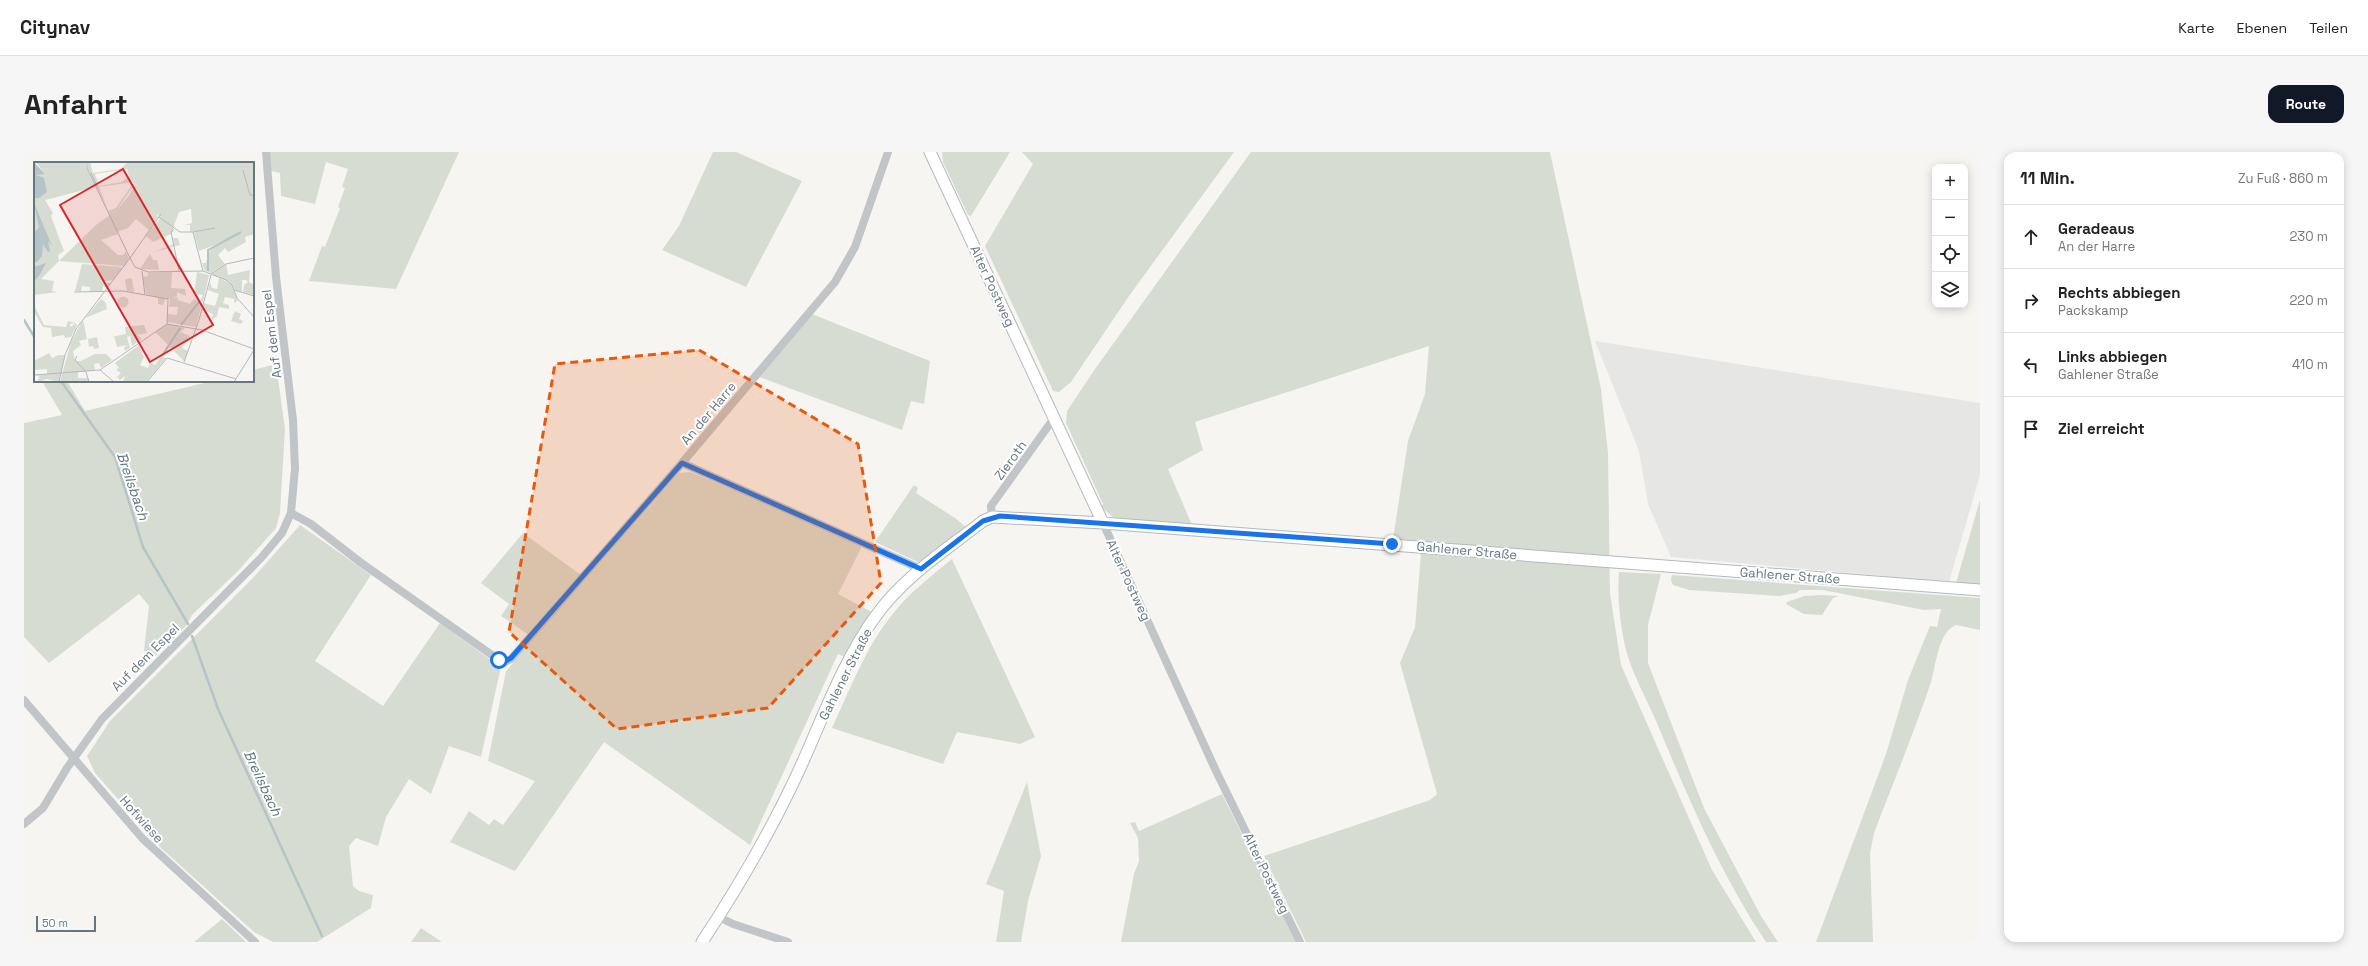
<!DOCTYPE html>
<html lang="de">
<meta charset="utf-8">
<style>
:root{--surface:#fff;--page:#f6f6f6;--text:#222;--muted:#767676;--line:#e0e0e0;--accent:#111827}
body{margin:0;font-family:"Space Grotesk",sans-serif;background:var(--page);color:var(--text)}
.controls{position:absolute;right:12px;top:12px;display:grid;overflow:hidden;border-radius:8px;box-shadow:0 2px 10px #0003}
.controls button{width:36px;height:36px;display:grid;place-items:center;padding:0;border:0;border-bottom:1px solid var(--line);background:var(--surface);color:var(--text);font:20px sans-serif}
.scale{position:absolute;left:12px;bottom:10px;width:60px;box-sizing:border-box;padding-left:4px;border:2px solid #657683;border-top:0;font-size:11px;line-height:14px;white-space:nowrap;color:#657683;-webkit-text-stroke:3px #fff;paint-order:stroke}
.stop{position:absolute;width:12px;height:12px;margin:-9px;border:3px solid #1a73e8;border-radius:50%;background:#fff}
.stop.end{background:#1a73e8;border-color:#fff;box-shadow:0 1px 4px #0008}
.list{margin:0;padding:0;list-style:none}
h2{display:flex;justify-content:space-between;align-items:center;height:52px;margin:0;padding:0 16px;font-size:17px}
h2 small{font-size:13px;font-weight:400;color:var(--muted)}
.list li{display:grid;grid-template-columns:26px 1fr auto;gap:12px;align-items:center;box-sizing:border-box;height:64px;padding:0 16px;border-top:1px solid var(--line)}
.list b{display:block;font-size:15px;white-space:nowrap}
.list p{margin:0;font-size:13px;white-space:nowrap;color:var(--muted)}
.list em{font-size:13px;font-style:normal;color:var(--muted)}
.icon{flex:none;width:22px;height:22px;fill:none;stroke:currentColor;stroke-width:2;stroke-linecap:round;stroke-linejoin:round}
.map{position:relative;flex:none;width:1956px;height:790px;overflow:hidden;border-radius:12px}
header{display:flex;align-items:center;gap:24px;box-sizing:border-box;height:56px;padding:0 20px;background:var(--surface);border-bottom:1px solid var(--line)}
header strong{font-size:19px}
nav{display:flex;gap:22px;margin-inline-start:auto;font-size:14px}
.intro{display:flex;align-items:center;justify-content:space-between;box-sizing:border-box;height:96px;padding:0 24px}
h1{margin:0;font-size:28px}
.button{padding:10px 18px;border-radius:12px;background:var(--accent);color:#fff;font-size:14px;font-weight:700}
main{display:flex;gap:24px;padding:0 24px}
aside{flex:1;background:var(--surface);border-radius:12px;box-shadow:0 2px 10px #0003}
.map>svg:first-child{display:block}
.built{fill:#e6e7e5}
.green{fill:#d7dcd3}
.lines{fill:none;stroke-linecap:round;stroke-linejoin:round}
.stream{stroke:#b6c3c7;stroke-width:2.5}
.secondary-casing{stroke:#b3b9bd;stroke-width:13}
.street{stroke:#c1c5c8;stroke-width:8}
.secondary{stroke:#fff;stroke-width:11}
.route{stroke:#1a73e8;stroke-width:5}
.marked{fill:#e8590c;fill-opacity:0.2;stroke:#e8590c;stroke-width:3;stroke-dasharray:8 5;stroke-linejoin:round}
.labels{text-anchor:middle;stroke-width:4;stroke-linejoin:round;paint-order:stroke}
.street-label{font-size:13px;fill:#657683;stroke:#fff}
.water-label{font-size:14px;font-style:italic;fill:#60777f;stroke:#fff}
.inset-river{fill:none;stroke:#b6c3c7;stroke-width:2}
.inset-road{fill:none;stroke:#b3babf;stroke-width:1}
.view{fill:#d62828;fill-opacity:0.15;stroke:#d62828;stroke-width:2}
.inset-edge{fill:none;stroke:#657683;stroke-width:2}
</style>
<header>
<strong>Citynav</strong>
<nav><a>Karte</a><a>Ebenen</a><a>Teilen</a></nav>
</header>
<div class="intro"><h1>Anfahrt</h1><a class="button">Route</a></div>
<main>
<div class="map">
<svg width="1956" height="790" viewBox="0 0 1956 790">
<rect width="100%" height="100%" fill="#f6f5f2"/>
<path class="built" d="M1571,189L1956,251V323L1925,430L1647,405L1624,352L1615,299Z"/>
<path class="green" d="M245,0H435L372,137L285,129L298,94L301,95L316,56L314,55L321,36L318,35L324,17L302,10L291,52L257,44L256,21L247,19Z
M689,0H712L778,29L722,135L638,98L655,74Z
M918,0H986L947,64L944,63L919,10Z
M998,0H1210L1105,144L1047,230L1035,240L1029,239L961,94L1009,12Z
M1227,0H1526L1577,237L1584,301L1586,441L1597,513L1688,718L1732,790H1282L1240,704L1406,648L1413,642L1376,511L1391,475L1398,389L1369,387L1384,289L1401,242L1405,194L1171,270L1179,298L1144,317L1168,373L1090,366L1077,355L1079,352L1042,271L1043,259L1071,217Z
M788,162L906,209L900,252L887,249L878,278L735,225Z
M252,212L261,277L256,361L252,376L214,419L168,463L162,474L125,510L120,498L125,454L115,442L25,511L0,485V271L38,263L18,229H43L61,259L189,229H229V218Z
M666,320L839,392L814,442L848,460L823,506L814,502L726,693L580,590L491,719L426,690L445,659L465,673L470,667L479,673L511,629L464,609L482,519L655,321Z
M890,333L894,336L892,341L931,366L942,375L896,411L851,390Z
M1956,348V433L1932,431Z
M276,373L347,423L291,509L359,554L416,471L475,514L476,519L457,605L425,594L407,642L385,627L362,665L354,694L332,686L325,694L329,734L335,739L349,743L347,756L293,790H249L230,780L137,696L71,621L63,604L86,569L229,426Z
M499,381L557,423L505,483L477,464L485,452L457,431Z
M928,407L1011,585L996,592L933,580L919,612L808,576C826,538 841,496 868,463C885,441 907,424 928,407Z
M1595,420L1637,422L1624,473V511L1680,656L1737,764L1754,790H1742C1697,723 1664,646 1633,571C1623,548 1608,521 1602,498C1596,473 1593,445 1595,420Z
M1648,423L1956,446V478L1932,473C1914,480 1912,514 1907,530C1890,581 1869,631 1850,681L1846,701L1849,790H1792L1862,602L1884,528L1906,474L1913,475L1917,457L1900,458L1799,438H1776L1772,441L1755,444L1665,438L1649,433L1647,428Z
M1798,443L1815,444L1809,446L1798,463L1780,462L1762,452L1763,450L1780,444Z
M1003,630L1017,704L1004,749L997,790H972L980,739L962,732Z
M1198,642L1272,790H1097L1110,722L1115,709L1114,686L1106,671L1111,670L1115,679Z
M198,767L222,790H170Z
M397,776L418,790H387Z"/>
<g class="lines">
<path class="stream" d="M0,168L11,186
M37,229L91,305L119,395L164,472
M168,484L194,557L298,784"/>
<g class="secondary-casing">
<path id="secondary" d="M906,0L1079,371
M678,790C713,737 744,684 771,627C795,576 818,510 851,465C879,425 922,398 959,369L968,365L1079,371L1956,438"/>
</g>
<path class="street" d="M658,311L897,417
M267,361L287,372L336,410L475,508L480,510L487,507L658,311L811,130L831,95L864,0
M968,365L967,354L1030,266
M1079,371L1192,619L1276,790
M0,548L118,686L231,790
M0,672L19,656L43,616L78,567L237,406L258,381L267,361L271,316L269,268L252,125L242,0
M695,765L709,772L764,790"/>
<use href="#secondary" class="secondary"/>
</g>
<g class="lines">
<path class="route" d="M475,508L480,510L487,506L658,311L897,417L959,369L976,364L1368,392"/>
</g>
<path class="marked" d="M675,198L834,292L857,431L744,556L593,577L485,480L531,212Z"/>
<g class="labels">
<g class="street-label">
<text transform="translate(969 134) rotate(65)" y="5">Alter Postweg</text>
<text transform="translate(247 182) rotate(-97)" y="5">Auf dem Espel</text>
<text transform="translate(684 261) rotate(-50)" y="5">An der Harre</text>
<text transform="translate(986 308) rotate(-54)" y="5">Zieroth</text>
<text transform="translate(1443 398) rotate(5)" y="5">Gahlener Straße</text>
<text transform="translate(1766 423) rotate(4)" y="5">Gahlener Straße</text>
<text transform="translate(1105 428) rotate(65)" y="5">Alter Postweg</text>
<text transform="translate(121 505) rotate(-45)" y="5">Auf dem Espel</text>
<text transform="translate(821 522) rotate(-63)" y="5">Gahlener Straße</text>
<text transform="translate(118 667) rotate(48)" y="5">Hofwiese</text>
<text transform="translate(1243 721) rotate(64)" y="5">Alter Postweg</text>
</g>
<g class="water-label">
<text transform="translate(109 334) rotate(71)" y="5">Breilsbach</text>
<text transform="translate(239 631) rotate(65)" y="5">Breilsbach</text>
</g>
</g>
<g transform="translate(10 10)">
<rect width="220" height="220" fill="#f6f5f2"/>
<path d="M2,0H52V5L62,25L11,38L19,51L17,54L30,89L24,93L25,99L62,63L83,48L96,32L102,20L82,49L76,53L74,49L82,46L100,20L65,25L74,48L53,6L54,0H56L59,11L86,7L94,0H220V72L211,75L212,80L194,90L191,86L184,93L191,102L177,111L171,109L168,101H172L174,91L183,82L165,89L160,71L164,69L156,70V63H151L158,61L157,47L145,50L139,66L127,56L140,67L137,72L119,80L112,74L127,55L122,52L124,55L115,68L102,57L94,66L83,70L84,72L67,78L84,93H89L92,89L95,97L90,104L25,99L7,117L20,119L18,129L23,130L1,133L0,143L10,163L32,165L34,159L41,161L36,162L37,165L41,161L43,163L37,175L31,176L30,173L18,175L17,166L9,165L0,150V15L4,14L3,11L11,12ZM93,7L95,15L87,20L65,24L61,12ZM138,76H144L146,83L120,90L140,82ZM116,92L119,98H123L125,108L106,107ZM48,102L86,105L88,106L79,118L71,119L70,121H77L74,126L69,124L68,130H56V125L48,124L47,130L41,129ZM192,102L194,113L216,108L215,120L220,123V133L209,130L210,123L214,120L212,118H208V130L201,128L196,120L179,113L178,111ZM138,110L137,126L151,127L152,134L143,130V134L136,137L143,135L144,138L156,142L160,137L168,141L162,165L133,160L134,152L143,153L144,145H135L136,137H131L129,143L124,142V136L112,132L109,115L114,114V111ZM163,110L175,113L169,140L166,139L169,133L160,132ZM95,116L98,117L100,130L93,129L91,118ZM185,116L197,122L204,139L200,141V137L191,135L189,141L195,143V147L185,145L183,154L177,159L179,152L168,148L170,141L181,144L185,132L174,128L176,120L178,126L183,127ZM83.5 140a5.5 5.5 0 1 1 11 0a5.5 5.5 0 1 1-11 0ZM67,137L72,141L73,147L51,156ZM201,149L207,152L205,157L209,159L207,162L197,159ZM49,158L53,177L45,179L47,183L39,189L41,199H47L61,192H72L78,198L67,206L65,201L60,202L61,208L44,210V216H54L55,220H26L37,180ZM133,162L151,166L146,170L156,174L154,180H152L148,186L154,189L150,199L136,185L131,188L134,183L121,170ZM110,163L113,171L103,173L108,177L98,184L96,174L93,175L96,186L91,189L90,185L94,183L83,185L80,174L77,175L92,172L91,165ZM63,175L65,186L60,187L59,184L55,185L54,177ZM105,183L110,195L106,203L114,206L116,200L121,203L128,194L132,196L112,220H89L91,214L86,218L83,215L87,211L82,208L85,206L81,201ZM15,191L18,196L15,198L24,193H31L25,220L13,217L4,220L5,214L0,213L13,212V207L0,208V196L2,198Z" fill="#d7dcd3" fill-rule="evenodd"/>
<path d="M0,0L11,12L2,13L10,16L13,30L5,36H0ZM0,41L18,84L14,79L16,89L14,90L9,82L8,94L3,100H0V70L5,66ZM12,101L5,114L0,119V105Z" fill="#b6c3c7"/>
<path class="inset-river" d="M174,109V88L207,70M147,163L165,140M128,194L146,166"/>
<path class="inset-road" d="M209,8L216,33H220M57,11L63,24M127,52L96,96L101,105L114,110L169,109L192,118L198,123L203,136L220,155M125,55L146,70H159L181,66M140,67L137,70L145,109M159,70L169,109M108,109L111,133M177,112L192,102L220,96M200,128L220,134M40,130L89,129L134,137L133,162M43,194L41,198L52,210L55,220M150,200L165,158L177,113M66,208L80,220M0,213L66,208L133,162L168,168L220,187M25,220L31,193L42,167L96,96L53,6V0M113,220L133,196L202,217M200,220L220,188"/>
<path class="view" d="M89,7L179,163L116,200L26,43Z"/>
<rect width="220" height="220" class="inset-edge"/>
</g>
</svg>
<div class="controls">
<button>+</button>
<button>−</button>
<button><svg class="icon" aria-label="locate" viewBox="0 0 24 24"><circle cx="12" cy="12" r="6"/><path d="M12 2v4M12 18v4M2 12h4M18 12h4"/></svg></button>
<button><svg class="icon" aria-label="layers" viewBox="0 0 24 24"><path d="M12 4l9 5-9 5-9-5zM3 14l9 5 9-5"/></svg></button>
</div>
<div class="scale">50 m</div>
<div class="stop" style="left:475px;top:508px"></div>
<div class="stop end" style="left:1368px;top:392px"></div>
</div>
<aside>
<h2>11 Min.<small>Zu Fuß · 860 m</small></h2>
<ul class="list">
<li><svg class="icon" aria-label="ahead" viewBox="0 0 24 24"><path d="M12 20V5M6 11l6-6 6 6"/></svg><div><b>Geradeaus</b><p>An der Harre</p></div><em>230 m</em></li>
<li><svg class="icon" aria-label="right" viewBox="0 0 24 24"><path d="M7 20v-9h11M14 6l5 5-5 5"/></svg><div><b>Rechts abbiegen</b><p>Packskamp</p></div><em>220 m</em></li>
<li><svg class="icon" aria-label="left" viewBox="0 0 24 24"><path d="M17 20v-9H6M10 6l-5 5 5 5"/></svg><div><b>Links abbiegen</b><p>Gahlener Straße</p></div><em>410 m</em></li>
<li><svg class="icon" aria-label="arrive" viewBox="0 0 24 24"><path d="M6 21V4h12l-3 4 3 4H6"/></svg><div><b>Ziel erreicht</b></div></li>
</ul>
</aside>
</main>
